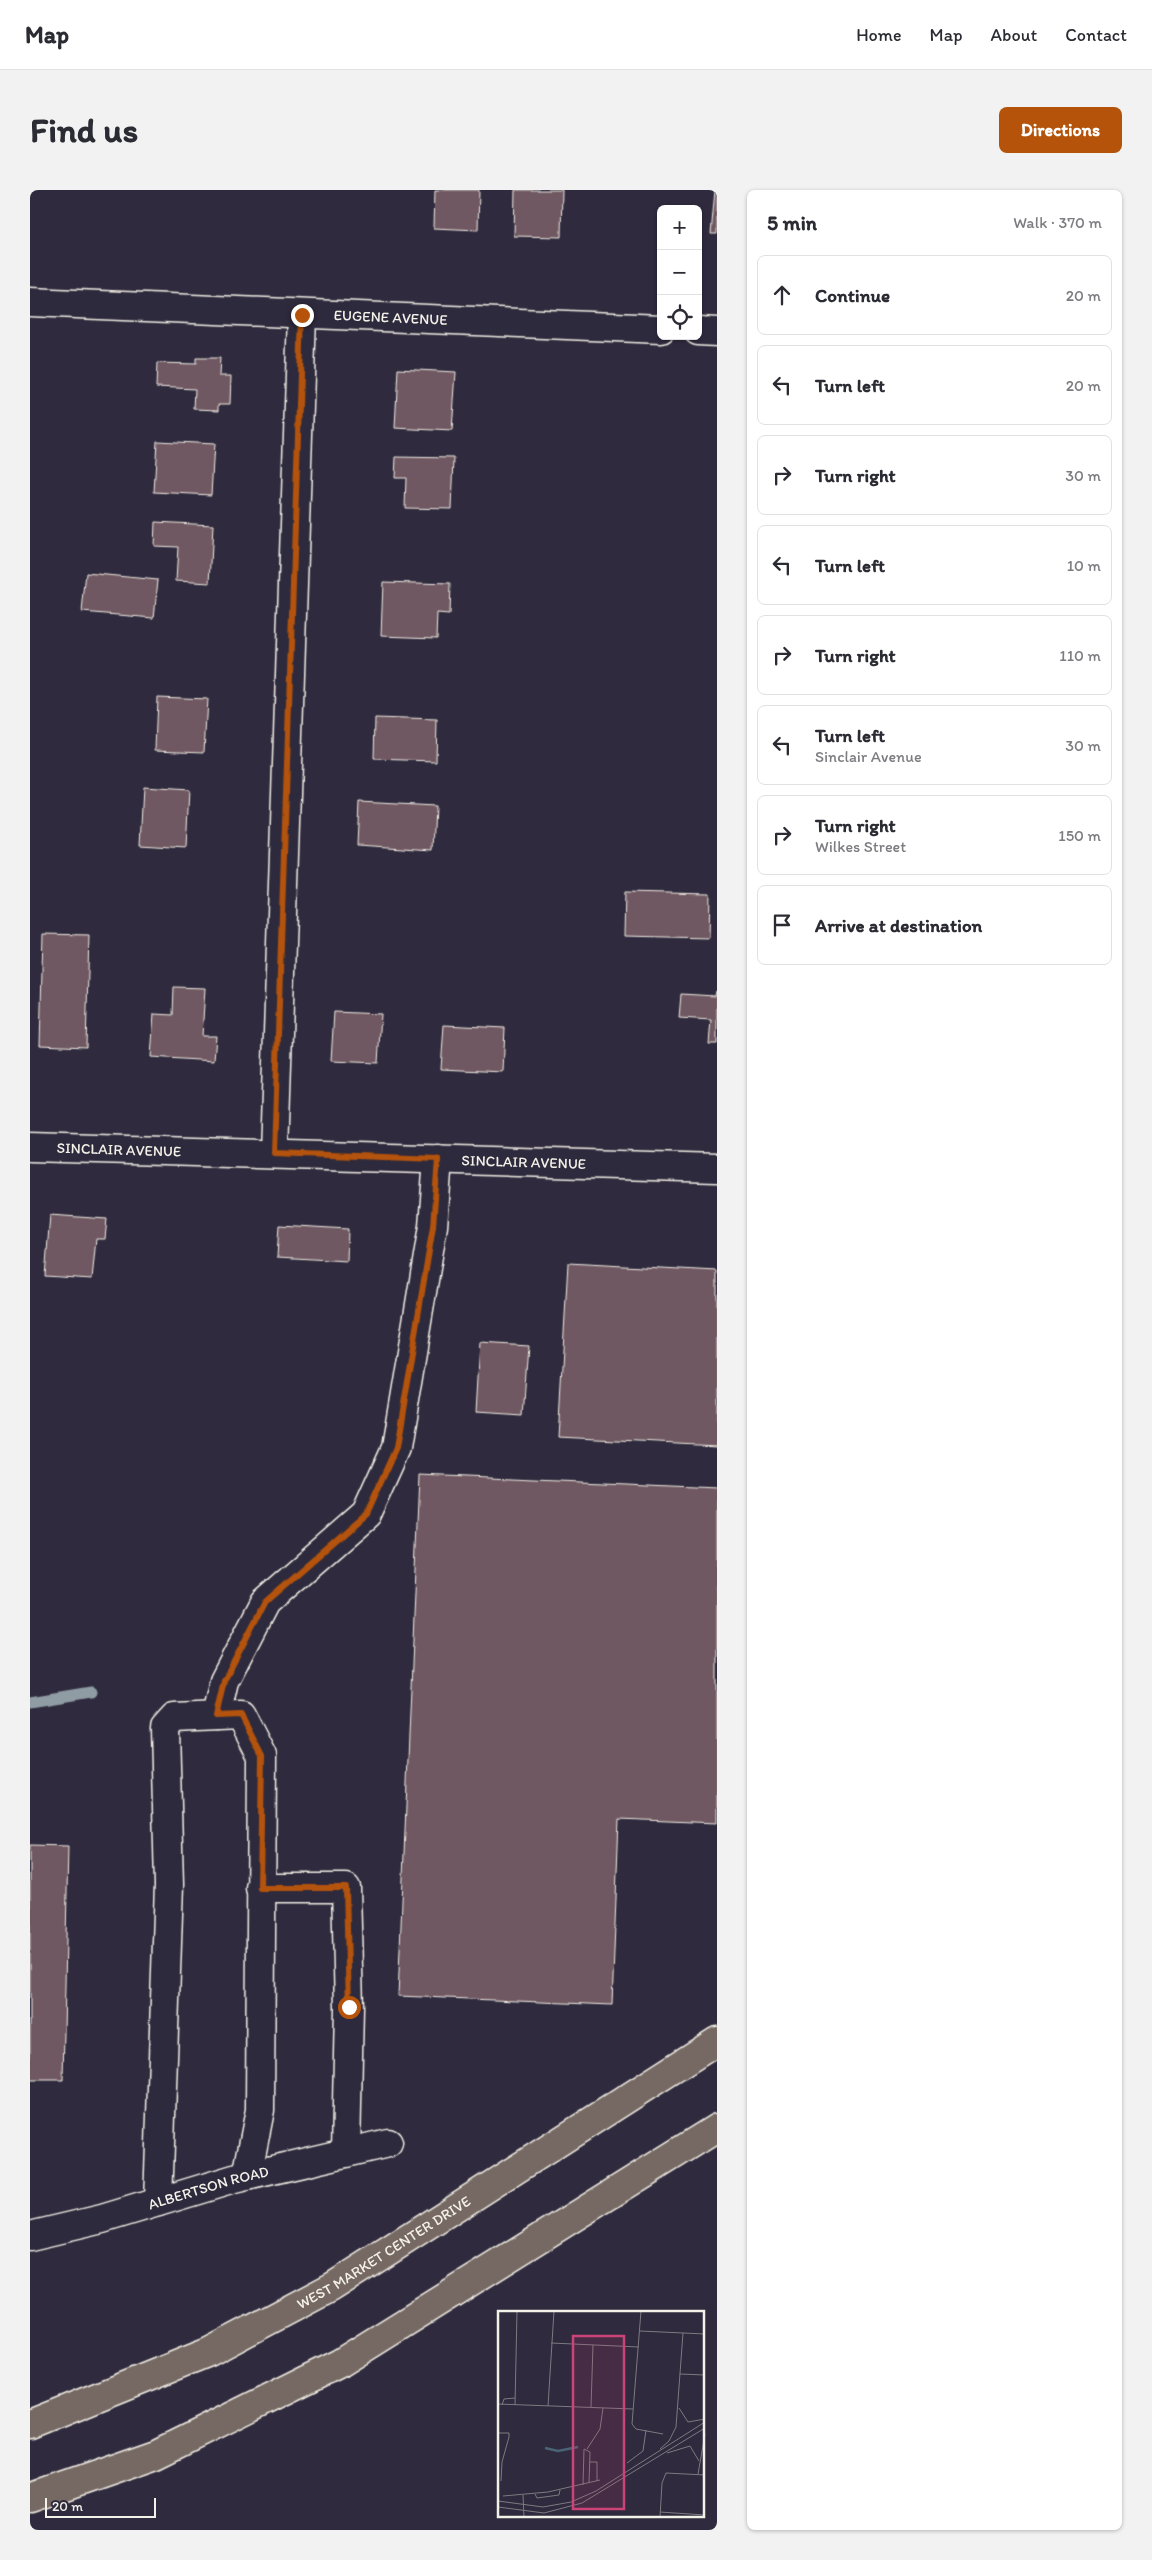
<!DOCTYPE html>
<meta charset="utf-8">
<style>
:root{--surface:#fff;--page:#f2f2f3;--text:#2b2b33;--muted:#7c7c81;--line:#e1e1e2;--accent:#b45309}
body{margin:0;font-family:Itim,sans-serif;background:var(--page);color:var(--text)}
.controls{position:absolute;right:15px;top:15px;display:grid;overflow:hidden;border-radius:8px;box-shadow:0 1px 4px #0004}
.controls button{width:45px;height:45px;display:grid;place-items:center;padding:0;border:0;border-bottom:1px solid var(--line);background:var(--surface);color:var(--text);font:25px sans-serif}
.scale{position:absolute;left:15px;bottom:12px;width:111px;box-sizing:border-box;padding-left:5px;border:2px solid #f4f1e8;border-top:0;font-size:14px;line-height:18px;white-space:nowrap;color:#f4f1e8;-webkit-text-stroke:4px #2f2a3d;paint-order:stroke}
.stop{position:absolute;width:15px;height:15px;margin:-11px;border:4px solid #b45309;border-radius:50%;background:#fff}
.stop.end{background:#b45309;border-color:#fff;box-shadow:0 1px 5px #0008}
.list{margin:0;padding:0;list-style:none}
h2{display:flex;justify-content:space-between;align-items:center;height:65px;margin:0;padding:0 20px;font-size:21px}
h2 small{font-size:16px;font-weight:400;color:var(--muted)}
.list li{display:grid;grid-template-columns:32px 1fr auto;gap:15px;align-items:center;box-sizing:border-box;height:80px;margin:0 10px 10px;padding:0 10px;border:1px solid var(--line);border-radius:8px}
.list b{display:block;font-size:19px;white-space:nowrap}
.list p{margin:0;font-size:16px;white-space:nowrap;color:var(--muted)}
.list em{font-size:16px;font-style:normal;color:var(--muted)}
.icon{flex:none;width:28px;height:28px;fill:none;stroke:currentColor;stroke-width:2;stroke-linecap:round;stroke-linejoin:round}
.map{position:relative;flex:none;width:687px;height:2340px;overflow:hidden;border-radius:8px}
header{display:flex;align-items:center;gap:30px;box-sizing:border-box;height:70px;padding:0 25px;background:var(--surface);border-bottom:1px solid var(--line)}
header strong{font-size:24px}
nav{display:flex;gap:28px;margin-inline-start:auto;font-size:18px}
.intro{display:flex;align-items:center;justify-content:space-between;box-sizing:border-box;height:120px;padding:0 30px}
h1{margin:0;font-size:35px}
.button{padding:12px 22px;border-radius:8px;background:var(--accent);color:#fff;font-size:18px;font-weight:700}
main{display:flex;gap:30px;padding:0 30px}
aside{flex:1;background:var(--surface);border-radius:8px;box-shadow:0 1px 4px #0004}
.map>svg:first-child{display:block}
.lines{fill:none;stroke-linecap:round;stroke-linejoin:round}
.stream{stroke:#8f9ca4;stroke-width:11}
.building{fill:#705862;stroke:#f4f1e8}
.minor-casing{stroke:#f4f1e8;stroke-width:31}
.major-casing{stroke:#f4f1e8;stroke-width:31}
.minor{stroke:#2f2a3d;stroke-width:28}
.major{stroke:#766964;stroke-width:28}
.route{stroke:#b45309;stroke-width:6}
.labels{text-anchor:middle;stroke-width:4;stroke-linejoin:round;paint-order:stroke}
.street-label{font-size:15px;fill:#f4f1e8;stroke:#2f2a3d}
.inset-river{fill:none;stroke:#4b6376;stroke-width:2.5}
.inset-road{fill:none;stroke:#7e7a81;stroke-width:1}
.view{fill:#cc4377;fill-opacity:0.15;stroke:#cc4377;stroke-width:2.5}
.inset-edge{fill:none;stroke:#f4f1e8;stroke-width:2.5}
</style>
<header>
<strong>Map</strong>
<nav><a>Home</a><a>Map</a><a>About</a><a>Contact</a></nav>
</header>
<div class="intro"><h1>Find us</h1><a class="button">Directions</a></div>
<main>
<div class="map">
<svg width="687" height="2340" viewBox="0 0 687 2340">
<rect width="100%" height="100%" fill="#2f2a3d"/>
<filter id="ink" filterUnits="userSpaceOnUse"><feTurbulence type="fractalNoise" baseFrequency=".02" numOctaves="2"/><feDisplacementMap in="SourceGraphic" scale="10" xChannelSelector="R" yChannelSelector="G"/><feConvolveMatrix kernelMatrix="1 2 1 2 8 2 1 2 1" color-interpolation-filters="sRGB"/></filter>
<g filter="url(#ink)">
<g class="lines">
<path class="stream" d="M0,1512L61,1502"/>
</g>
<path class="building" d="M405,0H449L448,40L404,38Z
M485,0H532L531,47L484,46Z
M685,0H687V44H681Z
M166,168H190L189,186H201L200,214H189V220L164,219L165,199L126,197L127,173L166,174Z
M368,179L426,182L422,241L365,238Z
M127,251L184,254L181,305L124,302Z
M366,267L424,268L422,319L375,318L376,288H365Z
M125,332L183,335L180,393L146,391L148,357L124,356Z
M56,383L128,390L124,428L52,422Z
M353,392L420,394L419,425L407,424L406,448L351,446Z
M127,507L177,509L174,562L125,560Z
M345,528L407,530L406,571L344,569Z
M113,597L159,600L156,658L110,655Z
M329,612L405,616L403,660L327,655Z
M595,702L680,704L679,748L594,746Z
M13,744L59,745L56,857L10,855Z
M144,797L175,798L172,846H186L184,871L121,867L124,824L143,825Z
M686,801H687V854H679L681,830L649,828L651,804L685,806Z
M304,822L351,824L348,873L301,871Z
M414,835L475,838L473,882L411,879Z
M20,1025L77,1029L75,1049H66L62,1089L15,1086Z
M249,1035L318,1039L317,1071L247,1067Z
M538,1073L687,1081V1255L528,1247Z
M450,1153L499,1156L494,1225L446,1222Z
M390,1285L687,1298V1633L589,1629L582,1815L368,1806Z
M0,1655L38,1656L33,1890H0Z"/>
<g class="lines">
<g class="minor-casing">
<g id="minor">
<path id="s1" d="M0,112L631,139"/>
<path d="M668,141L687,142"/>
<path id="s2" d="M0,957L687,978"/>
<path d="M244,963L272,125"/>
<path d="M186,1526L194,1491L235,1412L336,1324L366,1258L403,1036L408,969"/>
<path d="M230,1698H316L319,1817L316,1963"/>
<path d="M128,2012L139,1695L135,1538L144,1528L211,1525L232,1566L230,1920L217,1986"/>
<path id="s3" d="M0,2046L72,2029L204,1989L358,1953"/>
</g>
</g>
<g class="major-casing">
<g id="major">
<path id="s4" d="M0,2234L179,2162L302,2097L687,1851"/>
<path d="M0,2308L126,2264L310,2173L687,1938"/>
</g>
</g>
<use href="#minor" class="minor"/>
<use href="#major" class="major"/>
</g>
</g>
<g class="lines" filter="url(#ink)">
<path class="route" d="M272,125L244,963L408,969L403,1036L366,1258L336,1324L235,1412L194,1491L186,1526L211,1525L232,1566L230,1698H316L319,1817"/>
</g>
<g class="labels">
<g class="street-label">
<text dy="5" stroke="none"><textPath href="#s1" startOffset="361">EUGENE AVENUE</textPath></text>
<text dy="5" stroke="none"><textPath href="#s2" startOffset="89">SINCLAIR AVENUE</textPath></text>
<text dy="5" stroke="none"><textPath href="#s2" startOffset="494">SINCLAIR AVENUE</textPath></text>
<text dy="5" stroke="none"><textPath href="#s3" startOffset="185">ALBERTSON ROAD</textPath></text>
<text dy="5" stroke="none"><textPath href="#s4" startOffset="394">WEST MARKET CENTER DRIVE</textPath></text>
</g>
</g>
<g transform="translate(468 2121)">
<rect width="206" height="206" fill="#2f2a3d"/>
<path class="inset-river" d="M47,137L60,140L80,136"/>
<path class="inset-road" d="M143,0L134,113L138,118L165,123M142,20L207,23M53,32L141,36M182,63L207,64M0,93L135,98M4,94L6,88L17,87M17,94L19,0M50,95L56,0M93,96L95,34M181,97L190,111L207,108M0,122H11V126L4,151L3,170M89,138L102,118L105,97M162,138L171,130L178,116L185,22M169,142L192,135L201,150M92,151H99V170M129,152L145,140L148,119M200,163L207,123M85,174L86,138L92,141L91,172M37,183L39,187L61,184L62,179M25,184L26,206M5,185L50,181L102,169M0,190L45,196L73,191L98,180L207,111M0,196L46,202L84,192L207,117M162,201L207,204M162,206L164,172L168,162L207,164"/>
<path class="view" d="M75,25H126V198H75Z"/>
<rect width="206" height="206" class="inset-edge"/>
</g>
</svg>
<div class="controls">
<button>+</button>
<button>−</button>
<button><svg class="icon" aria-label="locate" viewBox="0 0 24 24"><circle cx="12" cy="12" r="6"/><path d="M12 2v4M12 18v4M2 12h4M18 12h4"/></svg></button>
</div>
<div class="scale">20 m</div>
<div class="stop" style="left:319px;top:1817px"></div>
<div class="stop end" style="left:272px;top:125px"></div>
</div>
<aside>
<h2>5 min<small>Walk · 370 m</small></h2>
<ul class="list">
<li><svg class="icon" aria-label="ahead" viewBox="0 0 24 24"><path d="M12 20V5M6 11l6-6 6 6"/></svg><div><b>Continue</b></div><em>20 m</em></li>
<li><svg class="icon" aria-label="left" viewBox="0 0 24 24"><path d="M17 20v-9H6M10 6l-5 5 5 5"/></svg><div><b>Turn left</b></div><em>20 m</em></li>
<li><svg class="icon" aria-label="right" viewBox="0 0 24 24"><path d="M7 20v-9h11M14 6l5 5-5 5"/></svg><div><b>Turn right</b></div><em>30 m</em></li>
<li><svg class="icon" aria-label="left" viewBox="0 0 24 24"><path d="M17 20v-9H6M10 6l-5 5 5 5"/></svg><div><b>Turn left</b></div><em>10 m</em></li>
<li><svg class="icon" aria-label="right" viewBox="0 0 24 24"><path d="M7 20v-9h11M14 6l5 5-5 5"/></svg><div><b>Turn right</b></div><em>110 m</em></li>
<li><svg class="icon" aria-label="left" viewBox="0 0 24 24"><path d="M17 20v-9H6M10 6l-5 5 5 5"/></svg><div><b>Turn left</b><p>Sinclair Avenue</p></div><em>30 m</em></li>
<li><svg class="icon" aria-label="right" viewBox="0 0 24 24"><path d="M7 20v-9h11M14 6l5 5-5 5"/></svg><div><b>Turn right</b><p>Wilkes Street</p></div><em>150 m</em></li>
<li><svg class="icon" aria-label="arrive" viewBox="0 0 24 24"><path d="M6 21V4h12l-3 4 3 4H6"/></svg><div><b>Arrive at destination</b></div></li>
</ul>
</aside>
</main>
